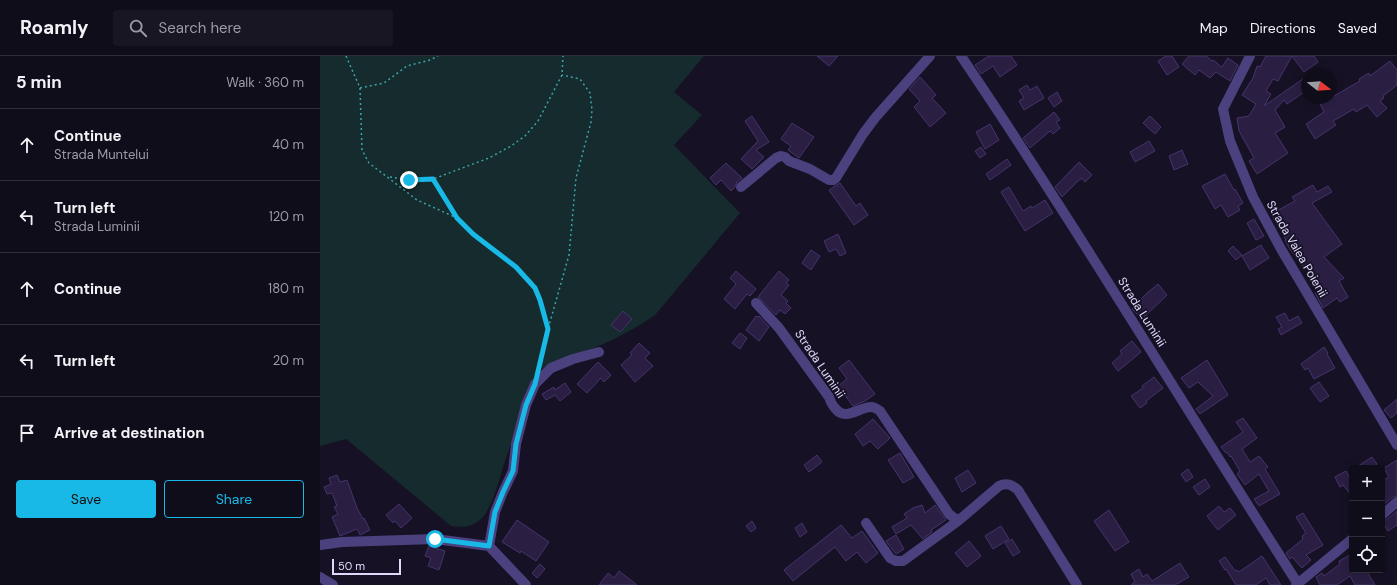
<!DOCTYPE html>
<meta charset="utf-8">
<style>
:root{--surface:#100d1b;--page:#191624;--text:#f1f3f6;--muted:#9c9ca3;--line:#302d3a;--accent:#18b9e6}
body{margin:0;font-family:"DM Sans",sans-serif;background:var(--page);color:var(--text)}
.controls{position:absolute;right:12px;bottom:12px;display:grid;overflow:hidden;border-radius:4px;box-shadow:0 2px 10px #0003}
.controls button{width:36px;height:36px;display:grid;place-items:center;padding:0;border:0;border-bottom:1px solid var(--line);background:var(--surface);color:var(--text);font:20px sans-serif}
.compass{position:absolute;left:981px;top:12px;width:36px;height:36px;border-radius:50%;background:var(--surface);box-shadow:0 2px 10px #0003;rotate:107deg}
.scale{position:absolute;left:12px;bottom:10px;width:69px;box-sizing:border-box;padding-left:4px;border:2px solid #e0d8fb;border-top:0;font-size:11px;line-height:14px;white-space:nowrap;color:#e0d8fb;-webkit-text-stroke:3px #161124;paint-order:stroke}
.stop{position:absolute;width:12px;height:12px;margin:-9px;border:3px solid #18b9e6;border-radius:50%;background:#fff}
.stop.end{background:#18b9e6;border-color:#fff;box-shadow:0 1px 4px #0008}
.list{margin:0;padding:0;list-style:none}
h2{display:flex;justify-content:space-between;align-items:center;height:52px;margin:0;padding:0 16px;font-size:17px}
h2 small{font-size:13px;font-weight:400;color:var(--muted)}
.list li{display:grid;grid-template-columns:26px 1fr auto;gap:12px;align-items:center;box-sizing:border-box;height:72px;padding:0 16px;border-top:1px solid var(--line)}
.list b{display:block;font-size:15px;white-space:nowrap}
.list p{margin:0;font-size:13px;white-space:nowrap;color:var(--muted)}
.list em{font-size:13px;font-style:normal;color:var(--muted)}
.actions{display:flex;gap:8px;padding:12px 16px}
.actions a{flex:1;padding:9px 0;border:1px solid var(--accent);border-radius:4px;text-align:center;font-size:14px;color:var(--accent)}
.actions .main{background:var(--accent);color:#111}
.icon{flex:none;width:22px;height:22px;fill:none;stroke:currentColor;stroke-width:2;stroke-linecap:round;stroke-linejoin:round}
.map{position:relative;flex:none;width:1077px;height:529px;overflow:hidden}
header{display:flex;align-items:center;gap:24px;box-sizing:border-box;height:56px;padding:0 20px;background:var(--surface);border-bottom:1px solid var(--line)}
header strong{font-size:19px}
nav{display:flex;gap:22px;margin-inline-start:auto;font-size:14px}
.search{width:280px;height:36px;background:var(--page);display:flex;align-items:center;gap:10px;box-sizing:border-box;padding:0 14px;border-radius:4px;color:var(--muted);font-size:15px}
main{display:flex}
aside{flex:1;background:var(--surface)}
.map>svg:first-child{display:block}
.green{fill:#152b2d}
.building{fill:#2a1f43;stroke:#45346c}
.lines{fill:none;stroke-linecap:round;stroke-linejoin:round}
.path{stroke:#3ca4ab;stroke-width:1.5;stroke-dasharray:2 3;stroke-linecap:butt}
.minor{stroke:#4b417e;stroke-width:10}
.tertiary{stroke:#4b417e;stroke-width:10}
.route{stroke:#18b9e6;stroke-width:5}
.labels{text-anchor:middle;stroke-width:3.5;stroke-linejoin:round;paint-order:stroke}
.street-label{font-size:12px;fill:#e0d8fb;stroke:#161124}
</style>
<header>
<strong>Roamly</strong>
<div class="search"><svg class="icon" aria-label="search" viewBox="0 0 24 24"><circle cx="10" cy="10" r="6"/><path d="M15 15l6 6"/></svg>Search here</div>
<nav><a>Map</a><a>Directions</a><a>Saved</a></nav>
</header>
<main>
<aside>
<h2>5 min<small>Walk · 360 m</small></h2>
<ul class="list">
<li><svg class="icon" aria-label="ahead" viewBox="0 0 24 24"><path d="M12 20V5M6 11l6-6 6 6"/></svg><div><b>Continue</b><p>Strada Muntelui</p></div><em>40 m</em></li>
<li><svg class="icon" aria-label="left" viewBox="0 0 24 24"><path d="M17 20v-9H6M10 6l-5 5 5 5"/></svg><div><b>Turn left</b><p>Strada Luminii</p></div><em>120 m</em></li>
<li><svg class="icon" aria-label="ahead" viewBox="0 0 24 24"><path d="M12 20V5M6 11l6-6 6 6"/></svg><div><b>Continue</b></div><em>180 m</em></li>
<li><svg class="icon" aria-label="left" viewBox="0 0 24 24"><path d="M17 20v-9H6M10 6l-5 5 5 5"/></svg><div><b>Turn left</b></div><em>20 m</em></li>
<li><svg class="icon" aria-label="arrive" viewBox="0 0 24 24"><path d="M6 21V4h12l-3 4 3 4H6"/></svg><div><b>Arrive at destination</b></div></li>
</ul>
<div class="actions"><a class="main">Save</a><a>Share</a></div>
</aside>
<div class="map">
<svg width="1077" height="529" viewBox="0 0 1077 529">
<rect width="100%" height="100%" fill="#161124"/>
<path class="green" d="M0,0H384L354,36L382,59L354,89L420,157L336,258C300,285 257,298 216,315C205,347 194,379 183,411C179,425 172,452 162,462C153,471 143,472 131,470L26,383L0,390Z"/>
<path class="building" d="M497,0H518L509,10Z
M669,0H691L697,9L680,21L673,10L661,18L655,9Z
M846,0H852L859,11L847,19L838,5Z
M869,0H886L892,5L893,4L902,11L908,2L918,9L910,25L896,16L890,22L879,14L875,19L862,8Z
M946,0H994L998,6L984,16L972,0L958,25L953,23L946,35L951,38L944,50L987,20V34L967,48L964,44L955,54L965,71L955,77L968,97L937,118L929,105L934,102L919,75L917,62L929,60L936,48L922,39L933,22L937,10L940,11Z
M1070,5L1077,14V29L1063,40L1064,42L1060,45L1067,52L1057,61L1047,49L1036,56L1034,53L1013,65L1016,69L995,83L986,68L1004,56L1000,48L1040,25L1039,23L1049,17L1050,20Z
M600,21L616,39L612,42L626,57L610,71L594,51L600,45L589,33Z
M707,29L710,34L717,30L724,42L704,54L699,45L704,42L699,34Z
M737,36L742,45L734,51L728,42Z
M734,56L740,64L736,66L740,72L733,78L730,75L710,92L703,82Z
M432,60L449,86L436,94L444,101L432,113L421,103L438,85L425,65Z
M830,60L841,71L835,78L823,67Z
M472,67L494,81L479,102L468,94L471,90L461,83Z
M670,68L679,84L665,93L656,76Z
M829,85L835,95L815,106L810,96Z
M661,91L666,98L660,102L655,95Z
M862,94L868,108L854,114L849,100Z
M687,103L691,109L670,124L666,118Z
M759,106L772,119L765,126L762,122L758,125L742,141L735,131Z
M406,107L422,122L417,126L415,131L411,135L401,124L396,129L390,122Z
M905,118L914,134L915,133L923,147L918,150L920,154L908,161L901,149L895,153L882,130Z
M520,127L536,150L540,147L548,159L534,169L509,134Z
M993,129L997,136L1008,130L1012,136L992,147L1022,188L1004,201L1024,222L1019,225L1028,241L1020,246L1017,242L1003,252L995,237L1002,232L998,224L986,211L984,212L969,192L965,184H966L951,158L975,145L972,141Z
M689,131L703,155L711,150L712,152L725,144L733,157L705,175L681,136Z
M934,163L944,180L936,184L927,167Z
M518,178L526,197L520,200L516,193L509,196L504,185Z
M941,189L949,202L930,214L922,200Z
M913,190L922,199L916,204L908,195Z
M491,194L500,200L491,214L482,207Z
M416,215L436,233L430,240L427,238L415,253L404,243L416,228L410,222Z
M459,215L469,224L466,227L469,229L461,239L468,245L466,247L471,252L465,258L460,254L456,259L438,241Z
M838,228L847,239L822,263L812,253L827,237Z
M303,255L312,263L300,276L291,269Z
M965,257L969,265L978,260L982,267L961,279L958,273L962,271L956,261Z
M436,260L438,261L439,260L449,271L439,285L426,274Z
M420,277L427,282L420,293L412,287Z
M812,285L821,296L798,315L792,307L802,298L800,295Z
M319,287L330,297L325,302L333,310L315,326L301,309L312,299L310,297Z
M1004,291L1008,297L1007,298L1015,312L994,323L988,312L985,314L981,308Z
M529,304L555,338L545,345L533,350L524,338L519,342L513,334L527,323L519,312Z
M887,304L908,339L880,358L876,353L893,340L878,326L869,332L861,322Z
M278,306L291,319L284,326L281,322L267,337L257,328Z
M834,321L843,332L826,345L827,347L820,352L811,340L823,332L822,330Z
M999,326L1009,340L1000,346L990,332Z
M245,327L251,336L240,345L235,339L226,344L222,338L234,331L235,334Z
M1077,343V357L1071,362L1064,354Z
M923,362L937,382L922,393L930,406L939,400L948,411L945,413L960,438L939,450L934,443L949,435L939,418L925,429L917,418L920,415L911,400L910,401L907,396L906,397L901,391L923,376L916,366Z
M553,363L570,382L558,393L550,385L543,390L535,378Z
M580,397L594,421L583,427L568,404Z
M497,399L502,406L489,416L484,409Z
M1052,401L1057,408L1051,412H1035Z
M1077,404V440L1073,441L1062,450V425L1069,421L1064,412Z
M868,413L873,421L866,426L861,418Z
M648,414L656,427L642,436L635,422Z
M1026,415L1032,426V440L1023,429L1020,431L1015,421Z
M17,419L20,426L27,424L37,452L43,463L44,462L50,474L40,479L37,473L20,480L12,461L18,458L14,451L17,450L12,437L7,438L4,431L11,428L9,422Z
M885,423L890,431L879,439L873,431Z
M79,448L92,462L81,472L75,465L73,467L66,459Z
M602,449L605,457L615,449L626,464L611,474L612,476L603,483L591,469L576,478L572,471L587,462L584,458L593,452Z
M899,450L904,456L910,452L916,459L898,474L887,460Z
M789,454L809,486L795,495L774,465Z
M1077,455V469L1068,475L1062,465L1066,464Z
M983,457L1003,489L986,499L991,504L982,512L972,501L970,503L966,497L983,483L982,480L986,477L976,461Z
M197,464L229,486L216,505L201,495L200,497L182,486Z
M432,465L436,472L431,476L426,470Z
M482,467L487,476L480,481L475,472Z
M521,469L532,482L542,475L558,497L546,507L537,496L526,505L515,491L473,525L464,514Z
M681,470L689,483L673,493L665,480Z
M576,479L584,493L576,498L566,485Z
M692,483L700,496L693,500L685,487Z
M649,485L661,500L647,511L635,497Z
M109,490L125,495L119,514L108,510L111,502L105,500Z
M1032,498V514H1046L1055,529H1035L1030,520L1017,529H1000L996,521L1002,517L1004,520L1020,508L1019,505Z
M942,500L961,529H950L946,522L936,529H916L906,513L905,514L899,505L905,501L915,515L917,514L919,516Z
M860,507L869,521L855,529H811L815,526L811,518L819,513L823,521L827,518L832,525Z
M220,508L225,513L217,522L212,517Z
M299,515L317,529H279L288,517L294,522Z"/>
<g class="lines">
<path class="path" d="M26,0L40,32L42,94L49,107L97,144L137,162L153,178L196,211L215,232L220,244L228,273
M40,32L64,27L87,10L110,4L118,0
M70,121L89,124L113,123L169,102L191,90L205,80L218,65L242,19L243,0
M113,123L137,162
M219,311L228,273L249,199L256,122L271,66L272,54L270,37L260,23L242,19"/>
<path class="minor" d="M641,0C758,173 865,352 978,528
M930,0L903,53L910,85L933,141L961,193L1077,389
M421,131L456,102L461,100L465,101L469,105L490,113L509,124H513L516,122L543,78L555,62L610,0
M436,247L459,272L509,341C510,344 512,349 515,352C525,366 539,351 551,351C555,351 557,353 560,355L629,458L638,465L679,430C687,426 692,429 698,434L757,529
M546,467L570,502L576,505H583L638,465
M0,489L22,486L115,483L169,490
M0,521L13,529
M206,529L169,490L175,456L183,436L193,415L196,388L206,349L215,328L231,312L253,303L279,296"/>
<path class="tertiary" d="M1062,459L1077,446
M976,529L1032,483"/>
</g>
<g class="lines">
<path class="route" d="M89,124L113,123L137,162L153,178L196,211L215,232L220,244L228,273L215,328L206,349L196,388L193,415L183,436L175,456L169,490L115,483"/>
</g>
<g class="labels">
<g class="street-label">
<text transform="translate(977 193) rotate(60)" y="4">Strada Valea Poienii</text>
<text transform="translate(822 256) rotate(58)" y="4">Strada Luminii</text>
<text transform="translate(500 308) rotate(56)" y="4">Strada Luminii</text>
</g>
</g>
</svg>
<div class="controls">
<button>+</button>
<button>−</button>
<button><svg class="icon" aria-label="locate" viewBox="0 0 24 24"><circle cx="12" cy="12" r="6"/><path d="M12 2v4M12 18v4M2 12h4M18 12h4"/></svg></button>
</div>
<svg class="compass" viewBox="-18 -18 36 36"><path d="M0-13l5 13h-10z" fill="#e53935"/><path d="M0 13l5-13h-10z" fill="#9c9ca3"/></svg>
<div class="scale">50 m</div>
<div class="stop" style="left:115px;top:483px"></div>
<div class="stop end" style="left:89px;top:124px"></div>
</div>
</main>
